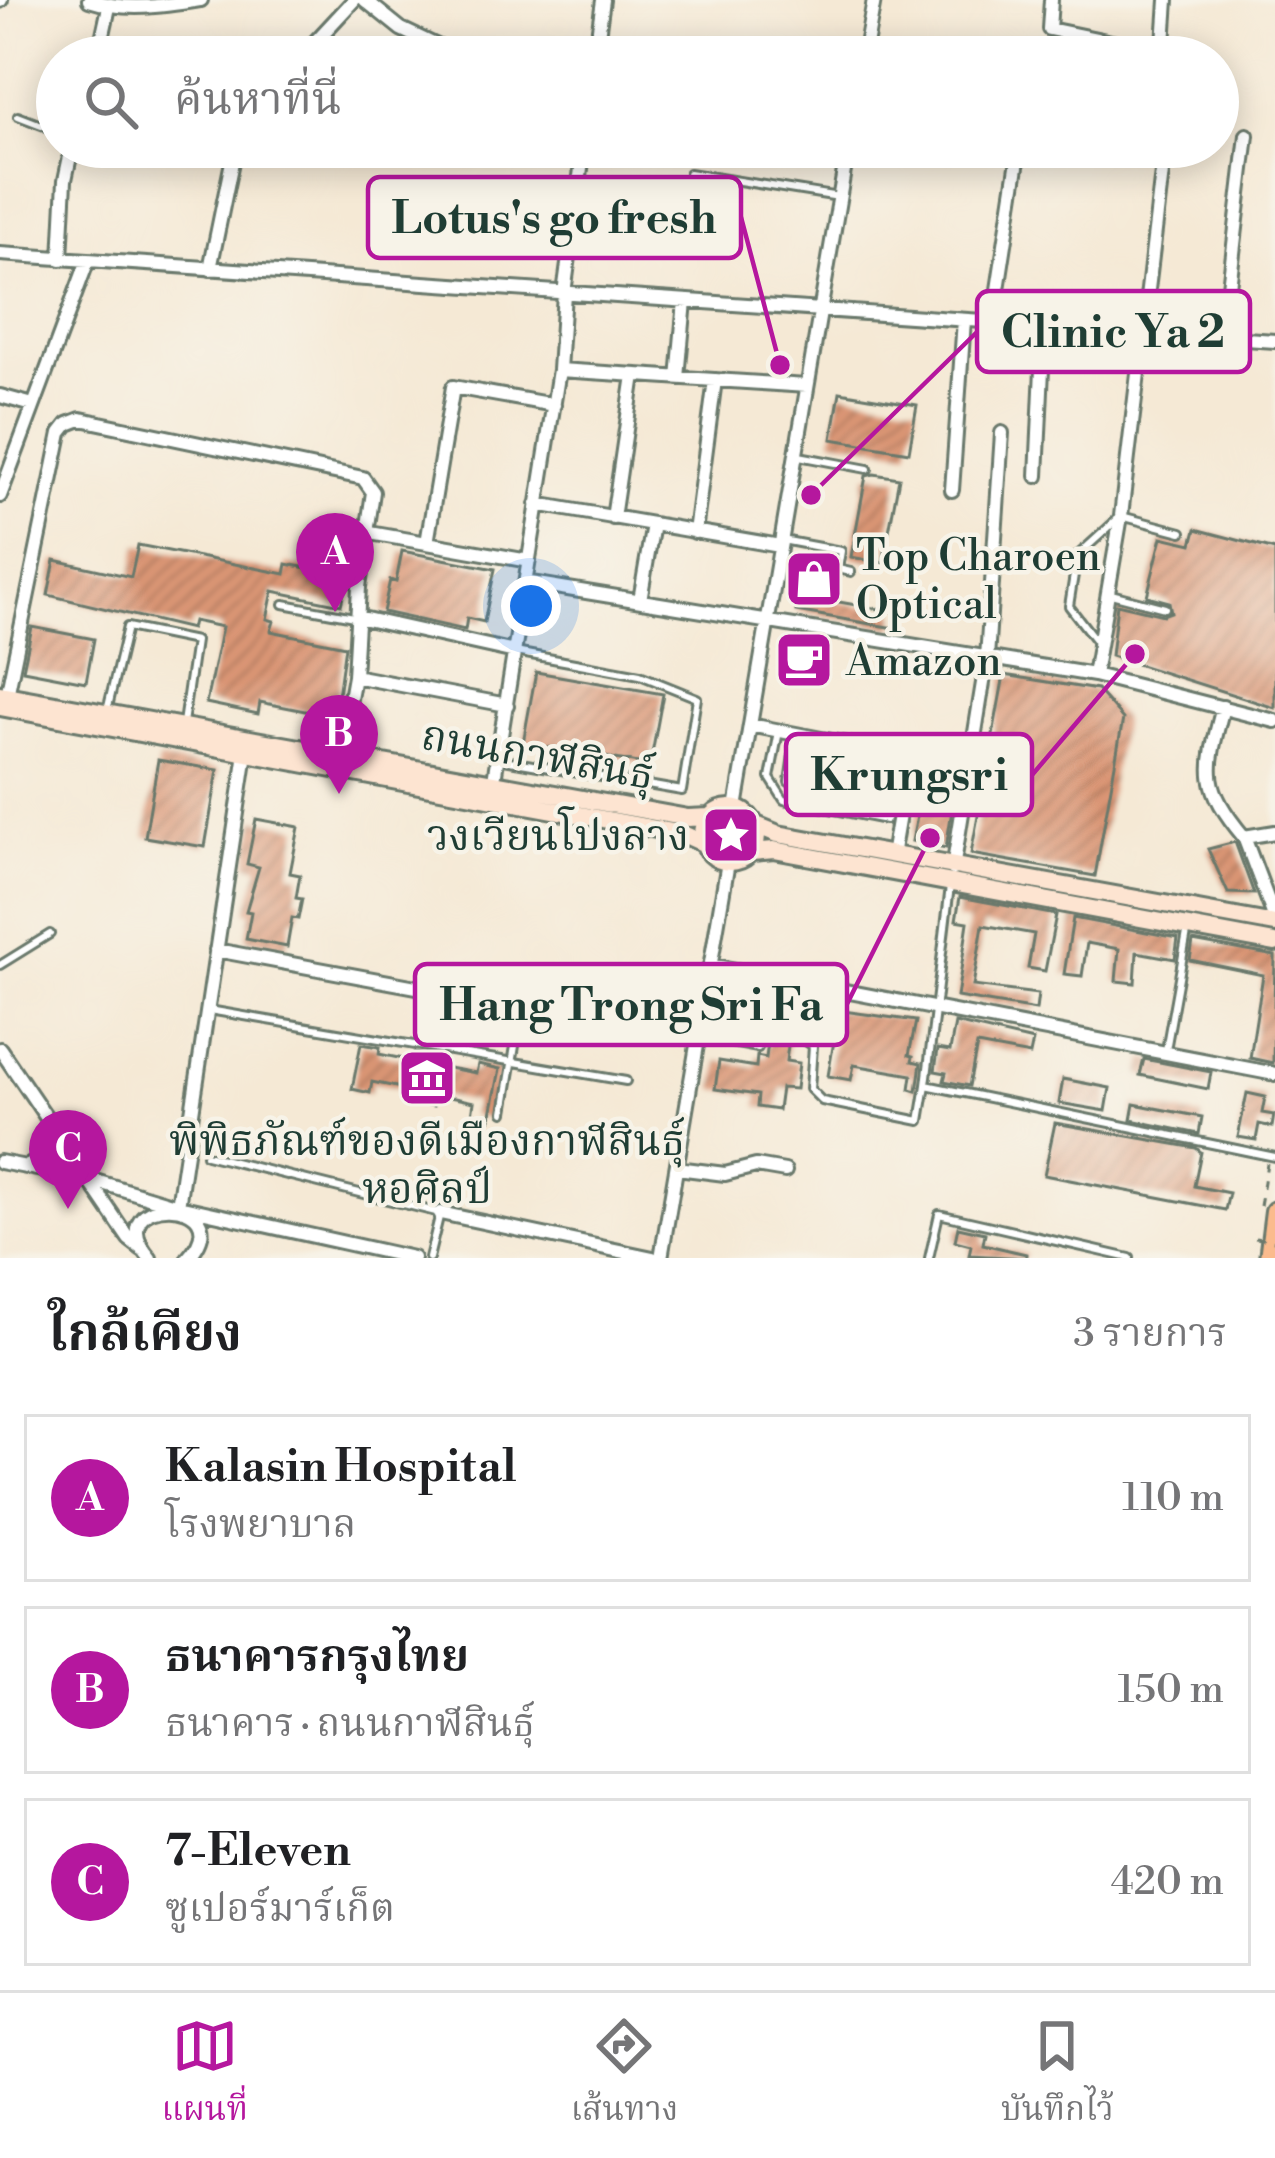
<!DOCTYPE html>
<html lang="th">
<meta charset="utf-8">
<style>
:root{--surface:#fff;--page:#f6f6f6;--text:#202124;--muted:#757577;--line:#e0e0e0;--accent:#b5179e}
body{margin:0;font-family:"Libre Bodoni","Noto Serif Thai",serif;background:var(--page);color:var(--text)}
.you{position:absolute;left:531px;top:606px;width:42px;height:42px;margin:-30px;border:9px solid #fff;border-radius:50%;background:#1a73e8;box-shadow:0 0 0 18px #1a73e833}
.badge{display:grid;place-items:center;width:78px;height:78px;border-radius:50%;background:var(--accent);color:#fff;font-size:39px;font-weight:700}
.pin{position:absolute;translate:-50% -99px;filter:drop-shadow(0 3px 6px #0008)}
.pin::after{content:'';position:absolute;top:63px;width:42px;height:36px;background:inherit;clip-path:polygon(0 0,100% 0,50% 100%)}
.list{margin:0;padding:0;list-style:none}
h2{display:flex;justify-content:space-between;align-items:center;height:156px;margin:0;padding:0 48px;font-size:51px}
h2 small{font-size:39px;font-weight:400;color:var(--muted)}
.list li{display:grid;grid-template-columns:78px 1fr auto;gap:36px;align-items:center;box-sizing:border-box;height:168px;margin:0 24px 24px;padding:0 24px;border:3px solid var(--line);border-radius:0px}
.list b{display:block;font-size:45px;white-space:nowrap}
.list p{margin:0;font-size:39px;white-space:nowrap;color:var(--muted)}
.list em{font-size:39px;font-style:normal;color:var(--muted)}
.icon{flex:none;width:66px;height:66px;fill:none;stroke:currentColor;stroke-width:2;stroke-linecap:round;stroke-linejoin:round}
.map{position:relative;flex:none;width:1275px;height:1258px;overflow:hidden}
.search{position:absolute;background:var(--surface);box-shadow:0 6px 30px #0003;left:36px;right:36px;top:36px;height:132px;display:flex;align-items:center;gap:30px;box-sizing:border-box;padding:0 42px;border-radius:66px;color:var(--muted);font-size:45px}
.sheet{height:732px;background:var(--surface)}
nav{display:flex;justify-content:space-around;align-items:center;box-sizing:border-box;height:168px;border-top:3px solid var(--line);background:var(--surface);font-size:33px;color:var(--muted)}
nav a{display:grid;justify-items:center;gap:6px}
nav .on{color:var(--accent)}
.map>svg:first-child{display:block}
.building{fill:url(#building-hatch)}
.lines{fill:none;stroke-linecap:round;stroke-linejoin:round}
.lane-casing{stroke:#6a796c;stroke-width:12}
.street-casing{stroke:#6a796c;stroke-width:18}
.secondary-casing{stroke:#6a796c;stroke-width:22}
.primary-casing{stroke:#6a796c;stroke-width:24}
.path{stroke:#6a796c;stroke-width:3;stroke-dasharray:9 9;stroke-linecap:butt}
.lane{stroke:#fff;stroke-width:6}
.street{stroke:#fff;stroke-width:12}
.secondary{stroke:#fde4d1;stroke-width:16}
.primary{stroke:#fbbb8d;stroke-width:18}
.path-bridge{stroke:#6a796c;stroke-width:3;stroke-dasharray:9 9;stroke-linecap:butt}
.labels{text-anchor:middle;stroke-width:9;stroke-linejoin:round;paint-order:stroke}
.poi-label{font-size:42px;fill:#1f3d34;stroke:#f7f3e8;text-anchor:start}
.street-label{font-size:42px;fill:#1f3d34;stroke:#f7f3e8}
.leader{fill:none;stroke:#b5179e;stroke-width:4.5}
.callout-dot{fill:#b5179e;stroke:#f7f3e8;stroke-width:4.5}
.callout{fill:#f7f3e8;stroke:#b5179e;stroke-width:4.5}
.callout-label{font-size:45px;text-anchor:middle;font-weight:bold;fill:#1f3d34}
</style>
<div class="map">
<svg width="1275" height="1258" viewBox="0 0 1275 1258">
<defs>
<pattern id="building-hatch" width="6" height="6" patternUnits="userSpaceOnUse" patternTransform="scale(3)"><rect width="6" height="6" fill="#da9574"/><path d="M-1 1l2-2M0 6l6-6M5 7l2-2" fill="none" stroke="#b07b60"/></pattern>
</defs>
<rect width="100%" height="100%" fill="#f7f3e8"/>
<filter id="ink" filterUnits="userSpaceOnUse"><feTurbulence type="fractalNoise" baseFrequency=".00833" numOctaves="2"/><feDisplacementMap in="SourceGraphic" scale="24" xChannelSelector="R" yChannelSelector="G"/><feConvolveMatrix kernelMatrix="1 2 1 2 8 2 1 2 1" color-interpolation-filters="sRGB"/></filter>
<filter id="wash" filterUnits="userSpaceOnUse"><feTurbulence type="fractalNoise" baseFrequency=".004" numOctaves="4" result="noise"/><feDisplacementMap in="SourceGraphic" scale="48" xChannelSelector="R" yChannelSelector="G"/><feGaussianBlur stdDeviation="2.7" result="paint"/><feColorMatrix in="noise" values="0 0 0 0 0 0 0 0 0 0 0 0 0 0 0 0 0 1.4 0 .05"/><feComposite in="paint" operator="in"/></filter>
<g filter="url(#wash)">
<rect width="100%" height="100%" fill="#f5e9d5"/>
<g id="blocks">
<path class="building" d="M840,392L917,405L909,452L832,439Z
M874,474L899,478L883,563L851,557L866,476Z
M1196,529L1275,550V708L1111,656L1117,604L1163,615L1171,612L1169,602L1147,596L1162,537L1192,544Z
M138,545L285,574L287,564L348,576L341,605L273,591L267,619L274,621L271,631L345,646L335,717L260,702L258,714L206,703L222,627L193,621L191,629L48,595L55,560L131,577Z
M402,551L495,569L484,622L467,618L465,630L383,612L390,580L396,582Z
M805,560L828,564L822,599L896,612L894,628L796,611Z
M32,627L94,639L86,682L23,670Z
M536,672L663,694L650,765L523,743Z
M1004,675L1097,690L1123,719L1095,876L971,854Z
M158,760L218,770L205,847L145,837Z
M927,767L958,772L946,848L912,841Z
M256,819L299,827L290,873L300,875L296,898L302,899L298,919L292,918L287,947L246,939L251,912L246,911L259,867L247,864Z
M1235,842L1254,894L1228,893L1208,849Z
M960,897L1056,915L1045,971L1028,968L1034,934L983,925L973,986L1038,994L1036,1010L957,997L968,922L956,920Z
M1073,918L1178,938L1175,959L1137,952L1135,983L1116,981L1119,949L1087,943L1082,976L1064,974Z
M1193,941L1275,956L1273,1063L1250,1058L1263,975L1190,960Z
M807,1006L916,1021L909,1055L913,1056L912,1061L921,1063L917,1091L910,1089L912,1075L854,1065L851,1080L828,1076L835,1035L803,1029Z
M955,1023L1033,1041L1030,1055L977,1045L969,1086L944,1081L946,1073L935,1071L938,1049L950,1051Z
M769,1035L789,1038L786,1061L799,1063L796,1089L781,1088L778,1110L757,1107L758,1095L715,1089L719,1061L756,1067L757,1056L766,1058Z
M361,1044L380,1047L379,1054L413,1061L414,1053L445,1058L443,1067L476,1073L478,1064L500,1069L490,1119L472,1115L474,1102L435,1094L433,1106L409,1101L411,1090L372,1082L370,1093L352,1089Z
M1144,1059L1211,1072L1208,1089L1140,1075Z
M1063,1079L1110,1088L1106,1111L1059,1103Z
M1247,1093L1265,1097L1262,1113L1274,1115L1272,1127L1259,1124L1256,1140L1238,1137Z
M1134,1104L1202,1117L1199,1134L1131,1120Z
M1055,1123L1196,1148L1201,1152L1194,1186L1229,1193L1225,1210L1044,1175Z
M958,1227L985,1233L983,1244L1026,1254V1258L969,1255L971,1245L955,1241Z"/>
</g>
</g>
<g filter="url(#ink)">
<use href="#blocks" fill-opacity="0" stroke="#6a796c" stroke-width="3"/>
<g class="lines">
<g class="lane-casing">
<path id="lane" d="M18,116L57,131
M689,173L839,197
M799,456L868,469
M782,540L841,551L838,569L851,572
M1111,594L1165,608
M284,604L354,617
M1096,641L1069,606L1077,556L1121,516L1182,532
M107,711L127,627L195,641L183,723
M779,731L770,778L784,800L886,820L890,801L789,782L796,734
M498,759L682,791L697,698L640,675L515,652
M950,886L926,1085L1275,1157
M0,965L50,934
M738,973L726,1042L758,1048L769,979
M209,1010L626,1081
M761,1026L792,1031L813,1046L810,1089L822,1101L920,1121L926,1085
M1166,1050L1188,927
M504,1112L521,1010
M206,1155L440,1213L429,1258
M929,1258L939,1214L1130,1258"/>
</g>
<g class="street-casing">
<path id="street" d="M89,0C126,12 163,6 201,0
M365,0L401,29L460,57
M1051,0L1049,29L1150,50L1164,44L1167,0
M0,1L1,0
M98,57L109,7
M301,57L354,0
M595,57L603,0
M864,57L874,0
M0,254L1275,341
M61,259L65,180L72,147
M210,269L235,147
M993,322L1020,147
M1223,338L1247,135
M559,370L807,386
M678,378L685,301
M0,396L33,405
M1037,476L1044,326
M952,490L964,320
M0,496L88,260
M537,504L780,546
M613,518L634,375
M695,532L715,380
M370,533L529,561
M427,543L453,387L554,405
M525,582L1094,675L1275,721
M640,600L653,524
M357,617L515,652
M1094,675L1121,516L1165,147
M354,676L507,705
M7,696L61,433L68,424L81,419L363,478L373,492L359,587L354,676L340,755
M1223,707C1207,769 1200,784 1244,837L1275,832
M750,725L909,756L892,856
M909,756L921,753L969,761
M493,786L559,370L564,293L584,147
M736,808L848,147
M1244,837L1275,919
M953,869L987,658L1002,433
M216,950L698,1039
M710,965L1275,1074
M0,1049L129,1239L142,1249
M0,1162L89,1179L178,1206L413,1258
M28,1166L52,1153L55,1131
M677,1168L725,1174L756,1166L785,1171
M178,1206L246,753
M440,1213L653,1258
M150,1258C93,1190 246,1192 188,1258
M661,1258L728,862"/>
</g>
<g class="secondary-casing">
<path id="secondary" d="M0,694L688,818L710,817
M0,707L683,834L705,844
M703 835a27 27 0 1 1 54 0a27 27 0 1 1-54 0Z
M756,825L778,834L1275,924
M752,852L774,850L1275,943"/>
</g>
<g class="primary-casing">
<path id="primary" d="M1269,1258L1275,1211"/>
</g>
<path class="path" d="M1260,1206L1267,1163"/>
<use href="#lane" class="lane"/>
<use href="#street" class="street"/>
<use href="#secondary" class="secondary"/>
<use href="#primary" class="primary"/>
<path class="path-bridge" d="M1255,1238L1275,1241"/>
</g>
</g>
<defs>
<g id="shop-square" transform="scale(3)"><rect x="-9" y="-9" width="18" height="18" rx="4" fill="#b5179e" stroke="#f7f3e8"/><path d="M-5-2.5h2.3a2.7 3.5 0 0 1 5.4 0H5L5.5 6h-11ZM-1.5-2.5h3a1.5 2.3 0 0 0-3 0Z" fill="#fff"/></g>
<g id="cafe-square" transform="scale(3)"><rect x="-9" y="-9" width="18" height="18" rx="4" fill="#b5179e" stroke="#f7f3e8"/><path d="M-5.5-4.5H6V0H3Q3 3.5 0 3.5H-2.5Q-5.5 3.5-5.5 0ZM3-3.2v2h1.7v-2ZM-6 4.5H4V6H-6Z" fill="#fff"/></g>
<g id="sight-square" transform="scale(3)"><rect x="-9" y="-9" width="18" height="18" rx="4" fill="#b5179e" stroke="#f7f3e8"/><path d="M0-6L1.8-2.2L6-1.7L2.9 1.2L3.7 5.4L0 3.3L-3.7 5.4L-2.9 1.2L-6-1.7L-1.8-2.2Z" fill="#fff"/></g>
<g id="museum-square" transform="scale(3)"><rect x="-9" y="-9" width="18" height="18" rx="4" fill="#b5179e" stroke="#f7f3e8"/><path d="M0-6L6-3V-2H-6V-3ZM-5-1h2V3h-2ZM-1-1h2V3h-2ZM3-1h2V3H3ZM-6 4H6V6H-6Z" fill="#fff"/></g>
</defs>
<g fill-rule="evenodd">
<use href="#shop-square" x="814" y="579"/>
<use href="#cafe-square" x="804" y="660"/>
<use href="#sight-square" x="731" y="835"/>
<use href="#museum-square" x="427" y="1078"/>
</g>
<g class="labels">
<g class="poi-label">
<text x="856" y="570">Top Charoen<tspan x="856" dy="48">Optical</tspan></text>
<text x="846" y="675">Amazon</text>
<text x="689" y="850" text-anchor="end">วงเวียนโปงลาง</text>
<text x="427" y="1155" text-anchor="middle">พิพิธภัณฑ์ของดีเมืองกาฬสินธุ์<tspan x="427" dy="48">หอศิลป์</tspan></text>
</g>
<g class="street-label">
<text transform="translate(538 754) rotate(10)" y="15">ถนนกาฬสินธุ์</text>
</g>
</g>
<path class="leader" d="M780 365L741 217M811 495L977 332M1135 654L1032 775M930 838L847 1004"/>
<g class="callout-dot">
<circle cx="780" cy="365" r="12"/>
<circle cx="811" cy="495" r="12"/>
<circle cx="1135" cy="654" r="12"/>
<circle cx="930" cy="838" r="12"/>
</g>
<g class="callout">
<rect x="368" y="177" width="373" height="81" rx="12"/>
<rect x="977" y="291" width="273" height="81" rx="12"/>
<rect x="786" y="734" width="246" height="81" rx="12"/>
<rect x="415" y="964" width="432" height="81" rx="12"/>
</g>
<g class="callout-label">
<text x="554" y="233">Lotus's go fresh</text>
<text x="1113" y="347">Clinic Ya 2</text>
<text x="909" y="790">Krungsri</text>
<text x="631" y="1020">Hang Trong Sri Fa</text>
</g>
</svg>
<div class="you"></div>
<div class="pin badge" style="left:335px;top:612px">A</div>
<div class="pin badge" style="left:339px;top:794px">B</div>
<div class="pin badge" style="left:68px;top:1209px">C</div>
<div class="search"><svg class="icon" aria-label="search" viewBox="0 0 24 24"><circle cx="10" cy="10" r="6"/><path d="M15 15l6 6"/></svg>ค้นหาที่นี่</div>
</div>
<section class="sheet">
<h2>ใกล้เคียง<small>3 รายการ</small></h2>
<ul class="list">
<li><span class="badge">A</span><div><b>Kalasin Hospital</b><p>โรงพยาบาล</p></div><em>110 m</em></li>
<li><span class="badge">B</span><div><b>ธนาคารกรุงไทย</b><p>ธนาคาร · ถนนกาฬสินธุ์</p></div><em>150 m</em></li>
<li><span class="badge">C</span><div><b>7-Eleven</b><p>ซูเปอร์มาร์เก็ต</p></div><em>420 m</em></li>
</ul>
</section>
<nav>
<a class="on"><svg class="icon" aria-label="map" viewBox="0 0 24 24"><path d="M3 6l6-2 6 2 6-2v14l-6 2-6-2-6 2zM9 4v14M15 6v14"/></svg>แผนที่</a>
<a><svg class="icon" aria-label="directions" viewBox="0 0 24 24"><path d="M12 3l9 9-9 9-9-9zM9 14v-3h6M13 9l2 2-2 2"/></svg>เส้นทาง</a>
<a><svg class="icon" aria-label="saved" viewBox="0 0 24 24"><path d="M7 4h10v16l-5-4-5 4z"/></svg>บันทึกไว้</a>
</nav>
